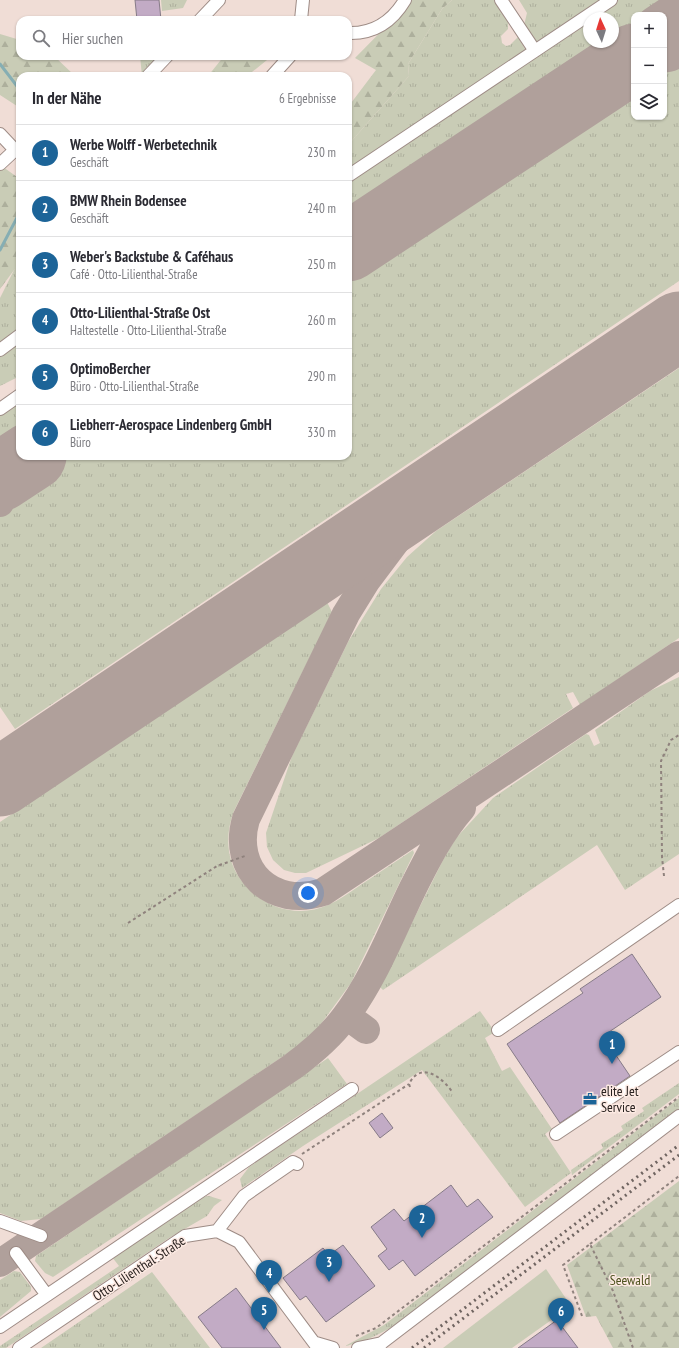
<!DOCTYPE html>
<html lang="de">
<meta charset="utf-8">
<style>
:root{--surface:#fff;--page:#f2f2f3;--text:#2b2b33;--muted:#7c7c81;--line:#e1e1e2;--accent:#1c6498}
body{margin:0;font-family:"PT Sans Narrow",sans-serif;background:var(--page);color:var(--text)}
.controls{position:absolute;right:12px;top:12px;display:grid;overflow:hidden;border-radius:8px;box-shadow:0 1px 3px #0004}
.controls button{width:36px;height:36px;display:grid;place-items:center;padding:0;border:0;border-bottom:1px solid var(--line);background:var(--surface);color:var(--text);font:20px sans-serif}
.compass{position:absolute;left:583px;top:12px;width:36px;height:36px;border-radius:50%;background:var(--surface);box-shadow:0 1px 3px #0004;rotate:356deg}
.you{position:absolute;left:308px;top:893px;width:14px;height:14px;margin:-10px;border:3px solid #fff;border-radius:50%;background:#1a73e8;box-shadow:0 0 0 6px #1a73e833}
.badge{display:grid;place-items:center;width:26px;height:26px;border-radius:50%;background:var(--accent);color:#fff;font-size:13px;font-weight:700}
.pin{position:absolute;translate:-50% -33px;filter:drop-shadow(0 1px 2px #0008)}
.pin::after{content:'';position:absolute;top:21px;width:14px;height:12px;background:inherit;clip-path:polygon(0 0,100% 0,50% 100%)}
.list{margin:0;padding:0;list-style:none}
h2{display:flex;justify-content:space-between;align-items:center;height:52px;margin:0;padding:0 16px;font-size:17px}
h2 small{font-size:13px;font-weight:400;color:var(--muted)}
.list li{display:grid;grid-template-columns:26px 1fr auto;gap:12px;align-items:center;box-sizing:border-box;height:56px;padding:0 16px;border-top:1px solid var(--line)}
.list b{display:block;font-size:15px;white-space:nowrap}
.list p{margin:0;font-size:13px;white-space:nowrap;color:var(--muted)}
.list em{font-size:13px;font-style:normal;color:var(--muted)}
.icon{flex:none;width:22px;height:22px;fill:none;stroke:currentColor;stroke-width:2;stroke-linecap:round;stroke-linejoin:round}
.map{position:relative;flex:none;width:679px;height:1348px;overflow:hidden}
.search{position:absolute;background:var(--surface);box-shadow:0 1px 3px #0004;left:16px;top:16px;width:336px;height:44px;display:flex;align-items:center;gap:10px;box-sizing:border-box;padding:0 14px;border-radius:12px;color:var(--muted);font-size:15px}
.panel{position:absolute;background:var(--surface);box-shadow:0 1px 3px #0004;left:16px;top:72px;width:336px;height:388px;border-radius:12px}
.map>svg:first-child{display:block}
.grass{fill:url(#grass-tufts);fill-rule:evenodd}
.forest{fill:url(#forest-firs)}
.garden{fill:#c9ccb6}
.lines{fill:none;stroke-linecap:round;stroke-linejoin:round}
.stream{stroke:#86aeb3;stroke-width:3}
.taxiway{stroke:#b0a09b;stroke-width:28}
.runway{stroke:#b0a09b;stroke-width:69}
.building{fill:#c2abc5;stroke:#867b88}
.minor-casing{stroke:#9e8c86;stroke-width:14}
.path{stroke:#8f827d;stroke-width:2;stroke-dasharray:3 3;stroke-linecap:butt}
.minor{stroke:#fff;stroke-width:12}
.rail{stroke:#6f6460;stroke-width:3;stroke-dasharray:2 4;stroke-linecap:butt}
.labels{text-anchor:middle;stroke-width:3;stroke-linejoin:round;paint-order:stroke}
.poi-label{font-size:14px;fill:#28211f;stroke:#fdeae3;text-anchor:start}
.street-label{font-size:14px;fill:#28211f;stroke:#fdeae3}
.park-label{font-size:14px;fill:#4e531f;stroke:#fdeae3}
</style>
<div class="map">
<svg width="679" height="1348" viewBox="0 0 679 1348">
<defs>
<pattern id="grass-tufts" width="24" height="20" patternUnits="userSpaceOnUse"><rect width="24" height="20" fill="#c9ccb6"/><path d="M3 7l-1-3M5 7V3M7 7l1-3M15 17l-1-3M17 17v-4M19 17l1-3" fill="none" stroke="#adaf9c"/></pattern>
<pattern id="forest-firs" width="22" height="20" patternUnits="userSpaceOnUse"><rect width="22" height="20" fill="#c9ccb6"/><path d="M5 1l3.5 6h-7zM16 11l3.5 6h-7z" fill="#adaf9c"/></pattern>
</defs>
<rect width="100%" height="100%" fill="#f0ddd6"/>
<path class="grass" d="M161,0H187L183,8L162,11Z
M452,0H494L508,21V29L501,36L502,43L506,46L510,45L518,37L525,49V53L348,171V145L409,76L408,64L442,9Z
M519,0H602L539,42L533,40L524,25L527,13Z
M615,0H679V281L15,729L0,707V413L20,400V456H348V179ZM634,15H664V117H634ZM589,18H613V42H589Z
M140,56H162L145,76H142Z
M20,258V330L0,344V298Z
M20,338V376L0,386V354Z
M679,368V638L580,705L573,692L566,694L573,708L379,838L306,873H295L284,870L273,860L267,847L266,833L292,756L348,642L381,589L407,557L436,531Z
M327,602L332,612L234,811C225,834 226,860 241,880C261,907 297,919 328,905C339,900 349,893 359,886C377,874 395,862 413,850L414,853L351,983L318,1028L294,1049L41,1219L21,1221L0,1213V822Z
M679,677V854L625,890L597,845L383,990L380,987L443,860L456,838L493,798L586,734L589,735L594,746L600,743L595,730L650,691Z
M480,1011L495,1032L485,1038L502,1071L510,1067L552,1129L545,1134L571,1173L525,1207L422,1070L303,1146L242,1188L240,1179L249,1167Z
M328,1058L347,1084L53,1277L45,1273L35,1261L36,1256Z
M679,1083V1094L572,1175L571,1170L603,1148L601,1144L623,1130L621,1126L644,1111L642,1108Z
M679,1098V1111L428,1303C402,1321 376,1340 345,1346L384,1325Z
M209,1196L222,1200L214,1206L207,1216L169,1238L6,1348H0V1346L119,1266L112,1257L202,1197Z
M14,1271L20,1272L31,1287V1291L0,1317V1280Z
M152,1272L210,1348H41Z"/>
<path class="forest" d="M412,0H452L442,9L408,64L409,76L348,145V107L376,70L355,58Z
M0,34L20,40V56H54L73,74L72,76H20V108L0,95Z
M224,56H272L247,76H208Z
M3,167L20,179V262L0,289V170Z
M679,1181V1348H613L596,1316L586,1317L567,1265Z"/>
<path class="garden" d="M546,1269L571,1306L512,1348H443Z"/>
<g class="lines">
<path class="stream" d="M0,64L20,90
M0,250L20,212"/>
<path class="taxiway" d="M481,459L444,490L420,513L400,536L367,580L346,614L246,819C231,870 272,909 323,892L679,655
M0,503L13,468
M344,1019H351L366,1030
M0,1263L292,1067C311,1053 330,1037 345,1017C374,979 392,931 413,888C427,860 441,832 462,808"/>
<path class="runway" d="M664,38L679,28
M348,247L634,58
M0,477L32,456
M0,782L679,326"/>
</g>
<path class="building" d="M135,0H159L161,20H137Z
M632,954L661,997L603,1036L630,1076L560,1123L507,1044L583,993L580,989Z
M382,1113L393,1128L380,1138L369,1123Z
M451,1185L467,1207L478,1199L493,1217L415,1276L403,1260L389,1270L378,1256L387,1249L371,1227L394,1209L404,1221Z
M343,1245L375,1286L326,1322L306,1296L300,1300L283,1278L323,1248L329,1255Z
M236,1288L281,1348H222L198,1317Z
M557,1320L578,1348H518Z"/>
<g class="lines">
<g class="minor-casing">
<path id="minor" d="M501,0L535,51
M200,20L219,0
M301,20L303,0
M348,33C374,34 392,22 405,0
M148,76L167,56
M272,76L290,56
M0,134L15,150L0,164
M348,176L611,0
M0,350L20,335
M0,409L20,395
M498,1030L679,905
M556,1134L679,1052
M0,1221L41,1236
M217,1231L244,1196L293,1162L297,1164
M16,1253L46,1294
M0,1327L352,1089
M316,1343L333,1348
M19,1348L185,1236L217,1231L239,1242L318,1348
M358,1348L382,1343
M375,1348L679,1116"/>
</g>
<path class="path" d="M664,876L662,857L661,761L671,740L679,735
M128,923L217,866L245,856
M410,1087L409,1084C421,1060 443,1078 453,1093
M302,1154L409,1084
M590,1244L679,1176
M582,1316L563,1265L590,1244L613,1291L633,1348
M356,1336L376,1328L679,1097"/>
<use href="#minor" class="minor"/>
<path class="rail" d="M412,1348L679,1145
M424,1348L679,1155"/>
</g>
<defs>
<g id="office-bare" transform="scale(1.08)"><path d="M-6-3h4V-5.5h4V-3h4V5H-6ZM-1-4.5V-3h2v-1.5ZM-6 0V1H6V0Z" fill="#1c6498" stroke="#fdeae3" stroke-width="2.5" paint-order="stroke"/></g>
</defs>
<g fill-rule="evenodd">
<use href="#office-bare" x="590" y="1099"/>
</g>
<g class="labels">
<g class="poi-label">
<text x="601" y="1096">elite Jet<tspan x="601" dy="16">Service</tspan></text>
</g>
<g class="street-label">
<text transform="translate(139 1268) rotate(-33)" y="5">Otto-Lilienthal-Straße</text>
</g>
<g class="park-label">
<text x="630" y="1285">Seewald</text>
</g>
</g>
</svg>
<div class="controls">
<button>+</button>
<button>−</button>
<button><svg class="icon" aria-label="layers" viewBox="0 0 24 24"><path d="M12 4l9 5-9 5-9-5zM3 14l9 5 9-5"/></svg></button>
</div>
<svg class="compass" viewBox="-18 -18 36 36"><path d="M0-13l5 13h-10z" fill="#e53935"/><path d="M0 13l5-13h-10z" fill="#7c7c81"/></svg>
<div class="you"></div>
<div class="pin badge" style="left:612px;top:1064px">1</div>
<div class="pin badge" style="left:422px;top:1238px">2</div>
<div class="pin badge" style="left:329px;top:1282px">3</div>
<div class="pin badge" style="left:269px;top:1293px">4</div>
<div class="pin badge" style="left:264px;top:1330px">5</div>
<div class="pin badge" style="left:561px;top:1331px">6</div>
<div class="search"><svg class="icon" aria-label="search" viewBox="0 0 24 24"><circle cx="10" cy="10" r="6"/><path d="M15 15l6 6"/></svg>Hier suchen</div>
<section class="panel">
<h2>In der Nähe<small>6 Ergebnisse</small></h2>
<ul class="list">
<li><span class="badge">1</span><div><b>Werbe Wolff - Werbetechnik</b><p>Geschäft</p></div><em>230 m</em></li>
<li><span class="badge">2</span><div><b>BMW Rhein Bodensee</b><p>Geschäft</p></div><em>240 m</em></li>
<li><span class="badge">3</span><div><b>Weber's Backstube &amp; Caféhaus</b><p>Café · Otto-Lilienthal-Straße</p></div><em>250 m</em></li>
<li><span class="badge">4</span><div><b>Otto-Lilienthal-Straße Ost</b><p>Haltestelle · Otto-Lilienthal-Straße</p></div><em>260 m</em></li>
<li><span class="badge">5</span><div><b>OptimoBercher</b><p>Büro · Otto-Lilienthal-Straße</p></div><em>290 m</em></li>
<li><span class="badge">6</span><div><b>Liebherr-Aerospace Lindenberg GmbH</b><p>Büro</p></div><em>330 m</em></li>
</ul>
</section>
</div>
